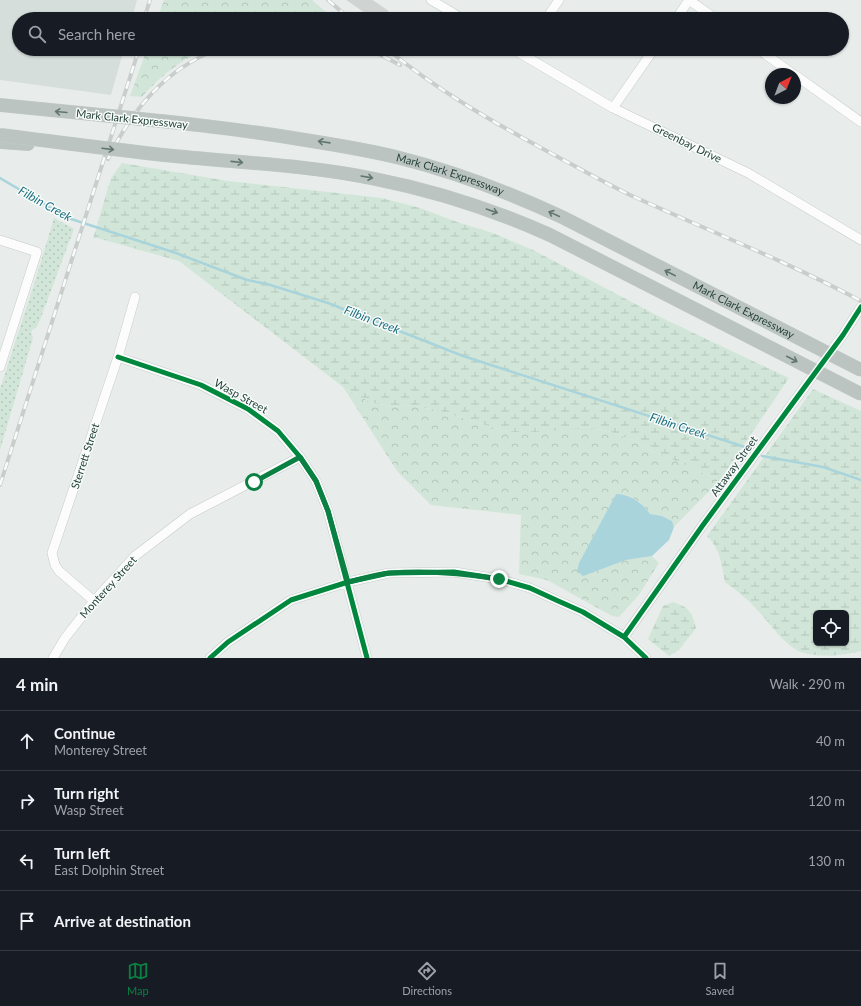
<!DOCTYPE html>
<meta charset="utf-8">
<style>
:root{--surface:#171b24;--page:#20242c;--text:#f1f3f6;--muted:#9ea1a6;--line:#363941;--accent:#0b8043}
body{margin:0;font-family:Lato,sans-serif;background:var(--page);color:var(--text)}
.controls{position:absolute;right:12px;bottom:12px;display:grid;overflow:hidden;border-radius:6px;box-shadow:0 1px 3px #0004}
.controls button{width:36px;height:36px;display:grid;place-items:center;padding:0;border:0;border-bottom:1px solid var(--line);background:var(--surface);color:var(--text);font:20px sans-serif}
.compass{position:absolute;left:765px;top:68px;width:36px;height:36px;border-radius:50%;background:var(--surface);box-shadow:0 1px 3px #0004;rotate:42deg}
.stop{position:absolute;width:12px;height:12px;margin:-9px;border:3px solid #0b8043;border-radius:50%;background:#fff}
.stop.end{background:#0b8043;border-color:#fff;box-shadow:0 1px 4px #0008}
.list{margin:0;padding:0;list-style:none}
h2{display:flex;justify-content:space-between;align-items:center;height:52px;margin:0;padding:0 16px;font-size:17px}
h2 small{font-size:13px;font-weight:400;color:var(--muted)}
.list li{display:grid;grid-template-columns:26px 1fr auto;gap:12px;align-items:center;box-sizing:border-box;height:60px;padding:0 16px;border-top:1px solid var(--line)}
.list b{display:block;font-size:15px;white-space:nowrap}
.list p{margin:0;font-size:13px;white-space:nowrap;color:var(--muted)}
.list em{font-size:13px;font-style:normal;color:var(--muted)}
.icon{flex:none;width:22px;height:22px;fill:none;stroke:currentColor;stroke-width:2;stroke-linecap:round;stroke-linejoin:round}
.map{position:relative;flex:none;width:861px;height:658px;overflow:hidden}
.search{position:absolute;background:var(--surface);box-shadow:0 1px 3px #0004;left:12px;right:12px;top:12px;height:44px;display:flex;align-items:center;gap:10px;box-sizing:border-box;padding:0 14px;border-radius:22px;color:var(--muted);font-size:15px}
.sheet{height:292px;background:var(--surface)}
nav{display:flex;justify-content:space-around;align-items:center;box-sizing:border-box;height:56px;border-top:1px solid var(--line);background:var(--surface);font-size:11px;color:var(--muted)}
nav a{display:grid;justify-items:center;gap:2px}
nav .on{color:var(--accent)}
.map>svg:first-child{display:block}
.built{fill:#d6dedb}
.grass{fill:url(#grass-dots)}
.forest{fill:url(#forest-crowns)}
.wetland{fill:url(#wetland-marsh);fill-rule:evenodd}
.water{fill:#a9d4db}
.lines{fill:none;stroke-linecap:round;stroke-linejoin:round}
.stream{stroke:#a9d4db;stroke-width:2.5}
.building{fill:#cfd4d2;stroke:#d1d6d4}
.minor-casing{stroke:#c5cac8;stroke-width:10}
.highway-casing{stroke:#c3ccc9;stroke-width:14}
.minor{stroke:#fcfcfc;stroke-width:9}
.highway{stroke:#bcc4c2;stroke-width:13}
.rail-casing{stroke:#c9cdcc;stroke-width:4}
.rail{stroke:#f7fbf9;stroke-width:2.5;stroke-dasharray:8;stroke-linecap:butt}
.highway-bridge-casing{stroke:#c3ccc9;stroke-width:14;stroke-linecap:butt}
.highway-bridge{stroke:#bcc4c2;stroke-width:13}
.cycleway-casing{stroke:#f7fbf9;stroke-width:8}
.cycleway{stroke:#00873e;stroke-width:5}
.oneway{stroke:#617670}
.route{stroke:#0b8043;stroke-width:5}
.labels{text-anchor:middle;stroke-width:3;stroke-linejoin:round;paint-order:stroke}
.street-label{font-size:11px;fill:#24423a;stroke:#f7fbf9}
.water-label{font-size:12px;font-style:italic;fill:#1c6f80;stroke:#f7fbf9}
</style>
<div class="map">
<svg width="861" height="658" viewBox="0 0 861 658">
<defs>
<pattern id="grass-dots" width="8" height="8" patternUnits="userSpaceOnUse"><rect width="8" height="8" fill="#d1e6d8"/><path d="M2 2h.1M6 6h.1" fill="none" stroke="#b3c6ba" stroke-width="1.8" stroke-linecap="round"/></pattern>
<pattern id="forest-crowns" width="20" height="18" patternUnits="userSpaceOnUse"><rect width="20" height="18" fill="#d1e6d8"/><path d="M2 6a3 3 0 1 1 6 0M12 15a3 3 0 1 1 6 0" fill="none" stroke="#b3c6ba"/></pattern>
<pattern id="wetland-marsh" width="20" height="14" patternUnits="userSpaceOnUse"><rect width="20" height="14" fill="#d1e6d8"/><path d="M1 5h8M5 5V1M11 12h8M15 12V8" fill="none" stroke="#b3c6ba"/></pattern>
</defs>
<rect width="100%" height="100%" fill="#e8edeb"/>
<path class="built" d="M0,0H137L132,19H19V49H124L111,95L0,80Z"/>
<path class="grass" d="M54,218L74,229L40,320L36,328L33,329L31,333L33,338L0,450V389L35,281Z"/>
<path class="forest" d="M164,0H312L334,19H157Z
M147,49H205C180,61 160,76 142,97L130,96Z
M343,387L370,402L392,407L409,405L437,410L508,432L587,427L608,431L633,440L650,450L720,480L674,527L672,521L662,516L650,514C643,502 630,494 616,494L579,563L584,575L626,560L652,556L659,563L638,596L619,617L612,616L547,580L519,574L521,515L431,505L397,471Z"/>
<path class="wetland" d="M122,163L228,181L382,198L420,208L457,222L493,233L533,250L662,318L789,378L720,480L650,450L633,440L608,431L587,427L543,432H508L437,410L409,405L392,407L370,402L343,387L179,261L97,238L93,239L111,178Z
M813,389L861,411V651C843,656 815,658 798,651C782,642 771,625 759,612C749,600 737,591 725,582C721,562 721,551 707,536ZM816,613H846V643H816Z
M673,602C689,607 692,612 696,628L679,650L669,656L648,639L663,606Z"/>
<path class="water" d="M616,494C630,494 643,503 650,514L662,516L672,521L674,527L669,540L652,556L626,560L583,576L577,571L579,563Z"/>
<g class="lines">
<path class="stream" d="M0,178L68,218L176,253L247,280L267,284L328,303L463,356L751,449
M762,456L823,467L861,480"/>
</g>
<path class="building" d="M347,0H372L388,11L382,19H374Z"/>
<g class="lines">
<g class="minor-casing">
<path id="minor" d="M431,0L463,19
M689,0L716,19
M546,19L559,0
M676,19L689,0
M513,49L613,108L748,173L861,240
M758,49L793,74
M795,75L861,122
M613,108L654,49
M0,240L37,252L0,367
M118,357L201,385L248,409L278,431L300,457L316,481L328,511L367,658
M94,601L59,571L55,565L52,553L118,357L135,297
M624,637L703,525L843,335L861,307
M53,658L65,638L94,601L135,556L190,514L300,457
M210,658L228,642L291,600L348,582L389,573L454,572L499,579L530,588L556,600L583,612L624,637L646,658"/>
</g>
<g class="highway-casing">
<path id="highway" d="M0,105L91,114
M0,142L28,144"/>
</g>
<use href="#minor" class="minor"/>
<use href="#highway" class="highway"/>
<g class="rail-casing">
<path id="rail" d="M328,0L350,19
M144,19L150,0
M369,49L400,65
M387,49C436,89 489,120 545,150C573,165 601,181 630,195C707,230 786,261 861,301
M108,159C132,110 165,69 218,49
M0,485L139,49"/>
</g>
<use href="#rail" class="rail"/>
<g class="highway-bridge-casing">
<g id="highway-bridge">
<path id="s1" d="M91,114C163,121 234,128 305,140C337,145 368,150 400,158C456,172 510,193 562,217L861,370"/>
<path d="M0,135C58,142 116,150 174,156C241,163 309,165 375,179C436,191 494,210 550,235L861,394"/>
</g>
</g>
<use href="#highway-bridge" class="highway-bridge"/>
<g class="cycleway-casing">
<path id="cycleway" d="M118,357L201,385L248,409L278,431L300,457L316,481L328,511L367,658
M624,637L703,525L843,335L861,307
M210,658L228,642L291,600L348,582L389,573L454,572L499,579L530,588L556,600L583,612L624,637L646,658"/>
</g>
<use href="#cycleway" class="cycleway"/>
</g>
<defs><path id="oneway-shaft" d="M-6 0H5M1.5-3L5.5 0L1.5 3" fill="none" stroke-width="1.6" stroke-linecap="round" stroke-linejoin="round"/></defs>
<g class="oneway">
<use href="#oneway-shaft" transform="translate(61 112) rotate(-175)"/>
<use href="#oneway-shaft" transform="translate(324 142) rotate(-172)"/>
<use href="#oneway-shaft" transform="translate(108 149) rotate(7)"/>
<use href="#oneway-shaft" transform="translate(237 162) rotate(6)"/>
<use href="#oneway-shaft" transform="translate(367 177) rotate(10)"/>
<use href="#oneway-shaft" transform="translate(492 211) rotate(19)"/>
<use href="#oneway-shaft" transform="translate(554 214) rotate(-155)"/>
<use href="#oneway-shaft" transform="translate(670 273) rotate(-153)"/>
<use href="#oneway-shaft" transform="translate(792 359) rotate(27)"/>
</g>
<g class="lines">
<path class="route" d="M254,482L300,457L316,481L328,511L348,582C362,579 376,574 391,573C428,570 462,573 499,579"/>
</g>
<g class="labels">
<g class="street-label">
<text transform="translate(132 119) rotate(6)" y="4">Mark Clark Expressway</text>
<text transform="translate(687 143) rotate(26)" y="4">Greenbay Drive</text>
<text dy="4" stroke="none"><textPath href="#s1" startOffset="365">Mark Clark Expressway</textPath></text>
<text dy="4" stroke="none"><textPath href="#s1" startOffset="689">Mark Clark Expressway</textPath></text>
<text transform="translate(241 396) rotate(29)" y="4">Wasp Street</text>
<text transform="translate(85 456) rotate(-72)" y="4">Sterrett Street</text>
<text transform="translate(734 466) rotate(-54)" y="4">Attaway Street</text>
<text transform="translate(108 587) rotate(-48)" y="4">Monterey Street</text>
</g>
<g class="water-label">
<text transform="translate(45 204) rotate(29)" y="4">Filbin Creek</text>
<text transform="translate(372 320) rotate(21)" y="4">Filbin Creek</text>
<text transform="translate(678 426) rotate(18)" y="4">Filbin Creek</text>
</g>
</g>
</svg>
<div class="controls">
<button><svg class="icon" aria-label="locate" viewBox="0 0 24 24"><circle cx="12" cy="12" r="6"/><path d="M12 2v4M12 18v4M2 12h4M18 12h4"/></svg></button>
</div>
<svg class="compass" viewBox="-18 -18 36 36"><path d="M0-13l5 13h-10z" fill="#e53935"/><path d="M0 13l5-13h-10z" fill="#9ea1a6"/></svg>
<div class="stop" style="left:254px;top:482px"></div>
<div class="stop end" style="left:499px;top:579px"></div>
<div class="search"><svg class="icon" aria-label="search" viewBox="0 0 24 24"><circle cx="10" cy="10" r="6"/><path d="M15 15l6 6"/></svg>Search here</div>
</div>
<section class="sheet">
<h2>4 min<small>Walk · 290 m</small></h2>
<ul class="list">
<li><svg class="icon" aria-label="ahead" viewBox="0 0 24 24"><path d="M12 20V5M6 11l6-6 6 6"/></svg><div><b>Continue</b><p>Monterey Street</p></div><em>40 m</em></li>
<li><svg class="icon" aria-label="right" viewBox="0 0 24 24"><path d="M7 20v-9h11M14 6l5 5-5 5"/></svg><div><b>Turn right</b><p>Wasp Street</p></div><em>120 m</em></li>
<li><svg class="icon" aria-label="left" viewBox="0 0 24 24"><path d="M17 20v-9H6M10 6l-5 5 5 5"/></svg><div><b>Turn left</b><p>East Dolphin Street</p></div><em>130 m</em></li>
<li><svg class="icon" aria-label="arrive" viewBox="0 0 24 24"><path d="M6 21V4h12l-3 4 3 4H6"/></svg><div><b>Arrive at destination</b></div></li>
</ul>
</section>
<nav>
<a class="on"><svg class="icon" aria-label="map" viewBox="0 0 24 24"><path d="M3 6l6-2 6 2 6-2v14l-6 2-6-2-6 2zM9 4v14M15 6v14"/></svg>Map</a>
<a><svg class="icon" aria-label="directions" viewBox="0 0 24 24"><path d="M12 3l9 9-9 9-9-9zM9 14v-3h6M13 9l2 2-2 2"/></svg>Directions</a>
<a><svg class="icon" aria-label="saved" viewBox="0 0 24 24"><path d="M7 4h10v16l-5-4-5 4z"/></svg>Saved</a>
</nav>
